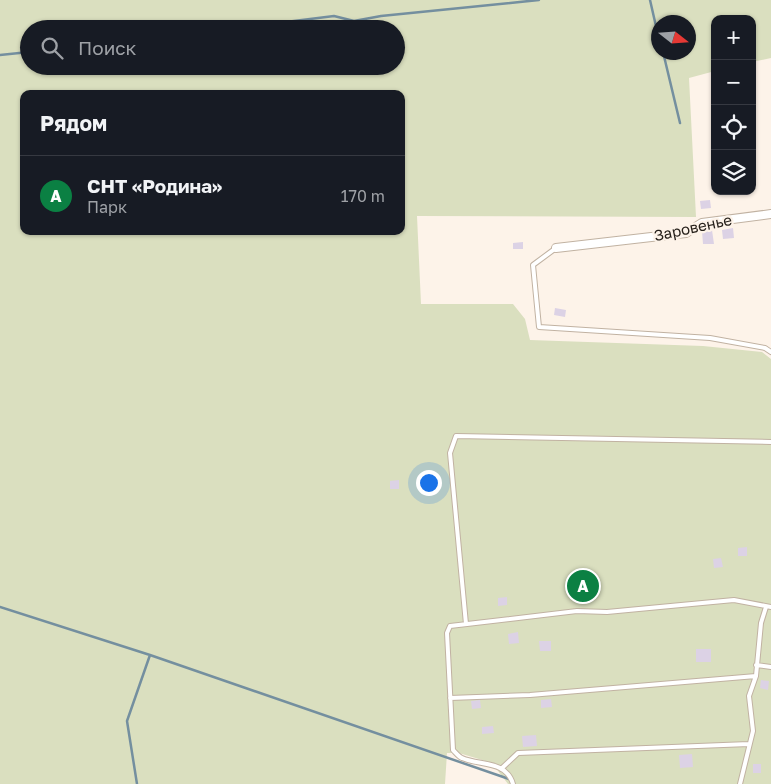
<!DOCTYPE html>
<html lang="ru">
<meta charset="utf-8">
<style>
:root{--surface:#171b24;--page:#242831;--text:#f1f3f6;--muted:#9ea1a6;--line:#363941;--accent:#0b8043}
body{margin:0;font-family:"Golos Text",sans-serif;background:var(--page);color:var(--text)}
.controls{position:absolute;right:15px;top:15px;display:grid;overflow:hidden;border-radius:10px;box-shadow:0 1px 4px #0004}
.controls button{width:45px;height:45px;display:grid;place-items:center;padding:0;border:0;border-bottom:1px solid var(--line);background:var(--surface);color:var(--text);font:25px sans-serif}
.compass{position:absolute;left:651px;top:15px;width:45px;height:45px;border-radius:50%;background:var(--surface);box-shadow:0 1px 4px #0004;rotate:107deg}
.you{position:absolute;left:428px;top:482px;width:18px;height:18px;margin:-12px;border:4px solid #fff;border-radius:50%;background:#1a73e8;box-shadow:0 0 0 8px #1a73e833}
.badge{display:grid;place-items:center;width:32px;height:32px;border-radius:50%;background:var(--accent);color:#fff;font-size:16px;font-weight:700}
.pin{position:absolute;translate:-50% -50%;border:2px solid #fff;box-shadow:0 1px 5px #0006}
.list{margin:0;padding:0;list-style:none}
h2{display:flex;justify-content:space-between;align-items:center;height:65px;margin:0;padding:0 20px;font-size:21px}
h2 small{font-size:16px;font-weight:400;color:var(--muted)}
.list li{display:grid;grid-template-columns:32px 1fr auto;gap:15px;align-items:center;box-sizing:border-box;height:80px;padding:0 20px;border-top:1px solid var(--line)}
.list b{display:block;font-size:19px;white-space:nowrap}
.list p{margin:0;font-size:16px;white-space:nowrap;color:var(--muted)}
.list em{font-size:16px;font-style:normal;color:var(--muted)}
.icon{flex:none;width:28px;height:28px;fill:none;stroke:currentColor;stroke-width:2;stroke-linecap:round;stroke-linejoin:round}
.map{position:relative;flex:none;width:771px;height:784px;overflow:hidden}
.search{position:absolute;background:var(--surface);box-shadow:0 1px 4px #0004;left:20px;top:20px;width:385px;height:55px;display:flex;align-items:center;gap:12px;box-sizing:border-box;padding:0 18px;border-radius:28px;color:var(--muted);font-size:19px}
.panel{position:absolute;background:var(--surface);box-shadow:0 1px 4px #0004;left:20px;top:90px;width:385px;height:145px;border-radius:10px}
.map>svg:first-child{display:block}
.green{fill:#dadfbf;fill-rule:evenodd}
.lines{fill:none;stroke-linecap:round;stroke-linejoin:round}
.stream{stroke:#748f9f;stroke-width:2.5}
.building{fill:#dcd2e5}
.lane-casing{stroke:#c1b2a2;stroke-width:6}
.street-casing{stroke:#c1b2a2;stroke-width:10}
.lane{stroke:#fff;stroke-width:4}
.street{stroke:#fff;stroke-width:8}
.labels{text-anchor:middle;stroke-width:4.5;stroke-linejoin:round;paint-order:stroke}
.street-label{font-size:15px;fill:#26201a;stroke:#fdf3e9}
</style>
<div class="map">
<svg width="771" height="784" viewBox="0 0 771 784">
<rect width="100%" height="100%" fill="#fdf3e9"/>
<path class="green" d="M0,0H771V58L752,62V19H715V71L689,78L696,217L417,216L421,304H513L525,319L530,340L703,346L762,352L771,359V784H508L492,763L459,753H447L445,784H0ZM658,22H688V52H658ZM29,29H396V66H29ZM24,94H401V231H24Z"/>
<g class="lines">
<path class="stream" d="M650,0L658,35
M229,29L334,16L354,21L381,16L539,0
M663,52L680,123
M0,55L29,52
M0,607L150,655
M137,784L127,721L150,655L509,779"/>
</g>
<path class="building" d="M710,200L711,208L701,209L700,201Z
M733,228L734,238L723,239L722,230Z
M712,230L714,244H703L702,231Z
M523,242V249H513V243Z
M555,308L566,310L565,317L554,315Z
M399,480V489H390V481Z
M747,547V556H738V548Z
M721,558L723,567L714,568L713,559Z
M507,597V605L498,606V598Z
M518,632L519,643L509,644L508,634Z
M539,641H551V651H540Z
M696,649H711V662H696Z
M761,680L769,681L768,690L760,688Z
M551,699L552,707L541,708V700Z
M480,700L481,708L472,709L471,701Z
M493,726L494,733L482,734V727Z
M536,735L537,746L523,747L522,736Z
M692,754L693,767L680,768L679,755Z
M753,764H761V773H753Z"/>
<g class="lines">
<g class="lane-casing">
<path id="lane" d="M556,248L533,265L539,327L710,338L765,348L771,352
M466,624L450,453L456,436L771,442
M756,665L771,667
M450,698L530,695L756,676L761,623L766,607
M501,769L518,753L749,744
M513,784C506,760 480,766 462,758C459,757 456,753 453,750L447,633L450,626L577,611L607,612L734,600L771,607
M740,784L753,731L749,696L756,676"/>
</g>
<g class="street-casing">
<path id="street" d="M556,248L686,233L702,223L771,214"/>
</g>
<use href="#lane" class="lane"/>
<use href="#street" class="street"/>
</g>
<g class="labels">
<g class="street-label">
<text transform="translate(693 228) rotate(-12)" y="5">Заровенье</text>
</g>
</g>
</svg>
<div class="controls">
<button>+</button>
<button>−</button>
<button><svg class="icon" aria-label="locate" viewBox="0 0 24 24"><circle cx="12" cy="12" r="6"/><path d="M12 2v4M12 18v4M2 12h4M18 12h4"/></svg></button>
<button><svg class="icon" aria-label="layers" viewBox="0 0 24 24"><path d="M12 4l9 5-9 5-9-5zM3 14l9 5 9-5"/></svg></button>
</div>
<svg class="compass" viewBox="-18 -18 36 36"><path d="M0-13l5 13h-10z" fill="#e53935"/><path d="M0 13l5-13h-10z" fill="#9ea1a6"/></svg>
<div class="you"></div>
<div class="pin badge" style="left:583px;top:586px">A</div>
<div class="search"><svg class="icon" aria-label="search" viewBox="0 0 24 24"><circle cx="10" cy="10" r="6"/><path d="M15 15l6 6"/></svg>Поиск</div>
<section class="panel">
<h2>Рядом<small></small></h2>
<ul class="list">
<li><span class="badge">A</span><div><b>СНТ «Родина»</b><p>Парк</p></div><em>170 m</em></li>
</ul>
</section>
</div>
